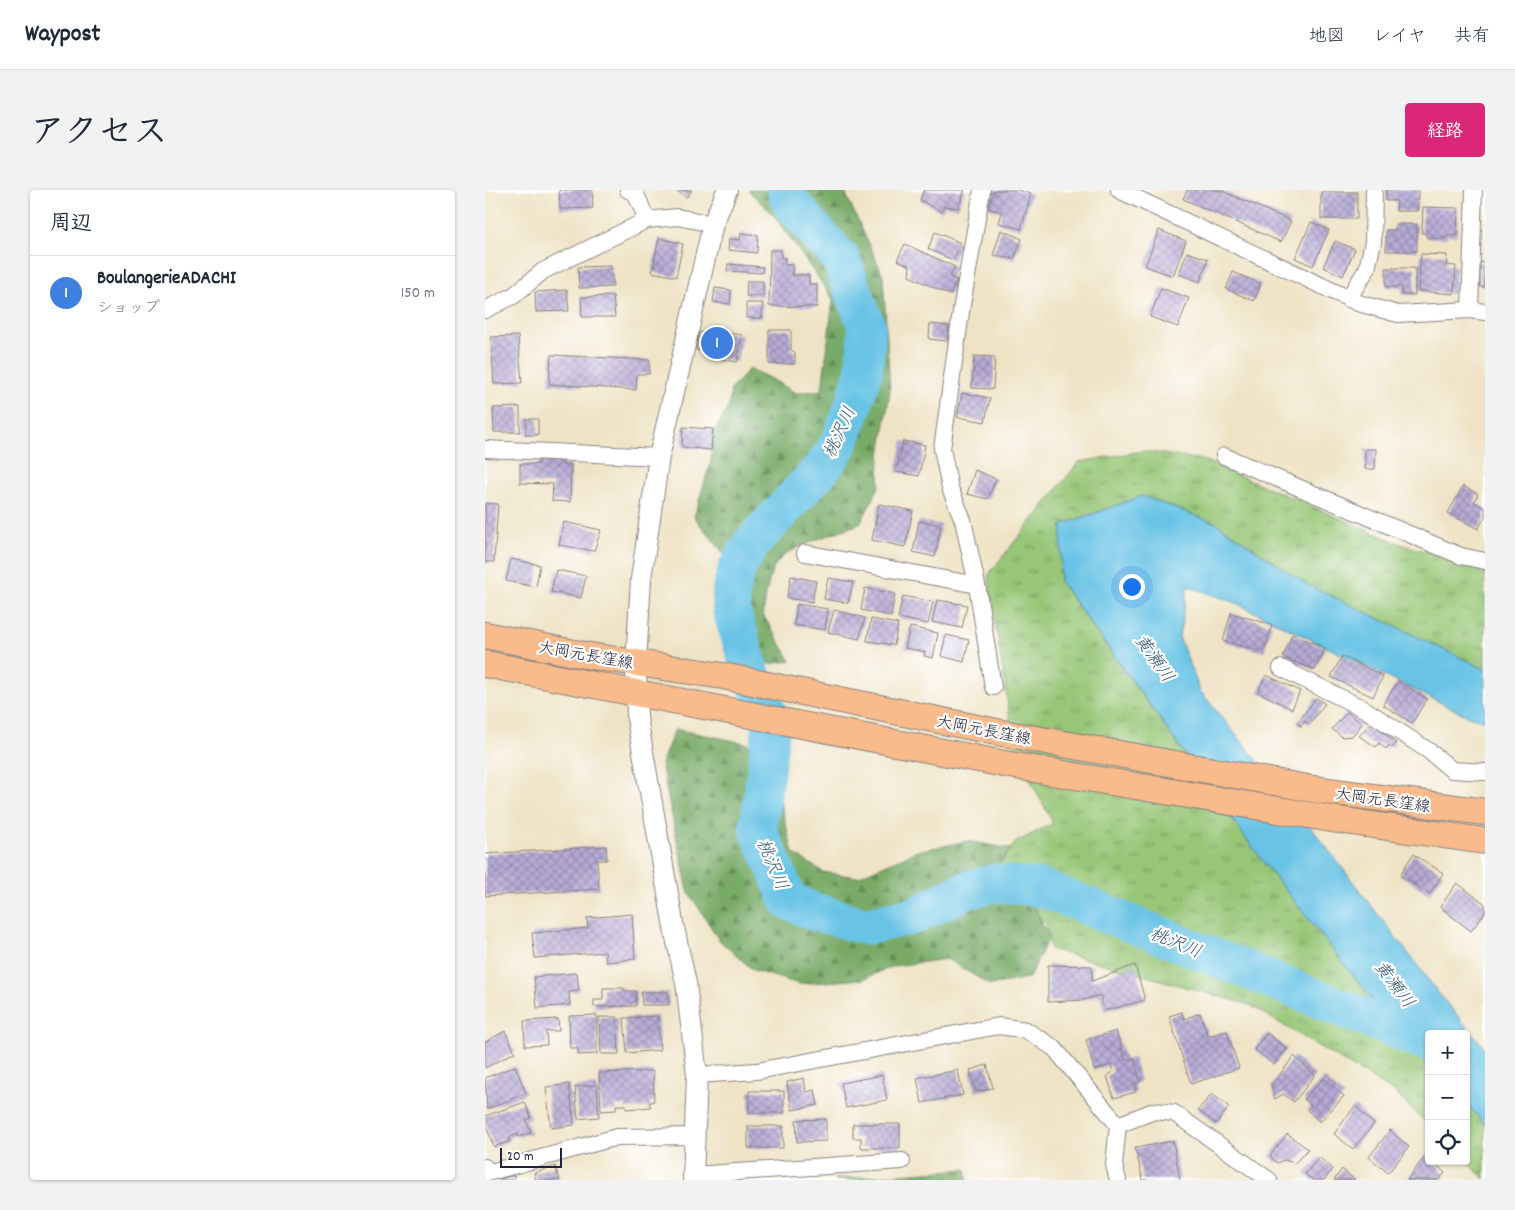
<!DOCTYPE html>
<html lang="ja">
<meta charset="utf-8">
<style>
:root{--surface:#fff;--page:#f2f2f3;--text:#1f2937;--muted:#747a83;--line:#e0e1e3;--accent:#db2777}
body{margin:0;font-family:Dekko,"Klee One",sans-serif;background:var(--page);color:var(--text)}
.controls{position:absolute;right:15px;bottom:15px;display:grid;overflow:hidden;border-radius:5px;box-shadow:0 1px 4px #0004}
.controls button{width:45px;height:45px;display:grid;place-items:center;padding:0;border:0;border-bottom:1px solid var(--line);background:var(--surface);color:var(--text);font:25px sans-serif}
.scale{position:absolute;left:15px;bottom:12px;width:62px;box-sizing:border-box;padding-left:5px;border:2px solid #22223b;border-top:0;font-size:14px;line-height:18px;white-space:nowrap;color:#22223b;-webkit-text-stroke:4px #fff;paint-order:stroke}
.you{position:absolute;left:646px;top:396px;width:18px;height:18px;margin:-12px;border:4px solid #fff;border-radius:50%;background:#1a73e8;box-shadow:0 0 0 8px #1a73e833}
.badge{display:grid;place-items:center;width:32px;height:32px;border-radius:50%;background:var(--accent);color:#fff;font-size:16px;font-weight:700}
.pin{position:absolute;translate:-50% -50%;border:2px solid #fff;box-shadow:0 1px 5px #0006}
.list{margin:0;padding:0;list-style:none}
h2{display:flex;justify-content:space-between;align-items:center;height:65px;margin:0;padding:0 20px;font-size:21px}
h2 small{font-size:16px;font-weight:400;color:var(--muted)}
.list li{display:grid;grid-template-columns:32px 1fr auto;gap:15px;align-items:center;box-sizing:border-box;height:75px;padding:0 20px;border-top:1px solid var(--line)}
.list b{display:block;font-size:19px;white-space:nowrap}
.list p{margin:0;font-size:16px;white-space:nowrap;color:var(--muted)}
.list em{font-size:16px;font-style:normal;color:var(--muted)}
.icon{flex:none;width:28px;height:28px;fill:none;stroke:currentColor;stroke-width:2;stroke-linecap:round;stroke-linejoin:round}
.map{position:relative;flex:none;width:1000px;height:990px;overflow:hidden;border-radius:5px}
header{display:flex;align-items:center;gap:30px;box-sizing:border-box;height:70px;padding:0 25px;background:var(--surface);border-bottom:1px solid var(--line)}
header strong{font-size:24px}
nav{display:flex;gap:28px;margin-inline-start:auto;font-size:18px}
.intro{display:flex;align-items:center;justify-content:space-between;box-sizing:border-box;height:120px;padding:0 30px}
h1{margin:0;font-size:35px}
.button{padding:12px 22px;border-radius:5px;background:var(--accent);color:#fff;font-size:18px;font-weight:700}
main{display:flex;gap:30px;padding:0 30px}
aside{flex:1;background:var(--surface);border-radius:5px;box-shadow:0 1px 4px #0004}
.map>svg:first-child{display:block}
.grass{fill:url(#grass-tufts);stroke:#5c7458}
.forest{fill:url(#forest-firs);stroke:#4e6651}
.water{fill:#67c3e5;stroke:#447290}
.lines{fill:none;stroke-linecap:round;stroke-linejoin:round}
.river{stroke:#67c3e5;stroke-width:38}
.building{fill:url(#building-cross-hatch)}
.minor-casing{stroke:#888280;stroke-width:18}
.tertiary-casing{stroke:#888280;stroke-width:22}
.primary-casing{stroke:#888280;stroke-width:28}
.minor{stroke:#fff;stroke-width:16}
.tertiary{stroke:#fff;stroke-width:20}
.primary{stroke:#fabb8c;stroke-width:26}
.labels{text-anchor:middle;stroke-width:4.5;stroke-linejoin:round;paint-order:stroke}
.street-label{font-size:16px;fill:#22223b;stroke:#fff}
.water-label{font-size:18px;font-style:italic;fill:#3a5a76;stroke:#fff}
</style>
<header>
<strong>Waypost</strong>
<nav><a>地図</a><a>レイヤ</a><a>共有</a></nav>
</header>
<div class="intro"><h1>アクセス</h1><a class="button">経路</a></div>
<main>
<aside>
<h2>周辺<small></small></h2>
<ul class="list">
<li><span class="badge" style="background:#3f7fe0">1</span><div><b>BoulangerieADACHI</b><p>ショップ</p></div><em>150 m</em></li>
</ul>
</aside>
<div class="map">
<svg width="1000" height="990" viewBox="0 0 1000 990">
<defs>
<pattern id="grass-tufts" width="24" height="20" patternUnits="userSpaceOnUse" patternTransform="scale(1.25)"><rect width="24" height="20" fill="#97c676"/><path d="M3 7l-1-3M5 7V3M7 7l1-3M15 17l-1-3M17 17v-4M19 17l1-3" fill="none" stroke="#7ba062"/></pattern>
<pattern id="forest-firs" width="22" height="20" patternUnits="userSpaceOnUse" patternTransform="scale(1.25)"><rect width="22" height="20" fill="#79ab67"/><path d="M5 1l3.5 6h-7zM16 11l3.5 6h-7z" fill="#638b56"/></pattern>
<pattern id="building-cross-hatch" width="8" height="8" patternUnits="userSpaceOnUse" patternTransform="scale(1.25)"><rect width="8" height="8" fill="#b7abd6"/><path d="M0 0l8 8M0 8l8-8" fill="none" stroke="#948baf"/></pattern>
</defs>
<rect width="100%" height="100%" fill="#fff"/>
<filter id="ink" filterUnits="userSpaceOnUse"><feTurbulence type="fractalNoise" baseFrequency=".02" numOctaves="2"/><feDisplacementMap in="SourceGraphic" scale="10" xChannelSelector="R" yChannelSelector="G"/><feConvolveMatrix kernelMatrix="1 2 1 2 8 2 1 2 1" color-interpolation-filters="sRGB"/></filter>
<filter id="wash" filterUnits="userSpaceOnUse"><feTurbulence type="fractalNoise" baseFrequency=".0096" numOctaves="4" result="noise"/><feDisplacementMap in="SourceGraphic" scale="20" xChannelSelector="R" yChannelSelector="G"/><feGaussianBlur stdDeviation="1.12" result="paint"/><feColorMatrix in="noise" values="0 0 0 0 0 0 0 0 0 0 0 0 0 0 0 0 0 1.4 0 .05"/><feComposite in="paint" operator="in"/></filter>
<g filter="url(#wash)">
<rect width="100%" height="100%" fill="#efe3c5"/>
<path class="grass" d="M658,261L718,270L913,353L1000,380V479L823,395L731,333L657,306L577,335L575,392L779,673L907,834L944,873V935L909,902L765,815L565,759L561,733L507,685L530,653L568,633L530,561L503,385L594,272Z
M981,913L1000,932V989L981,971Z"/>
<path class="forest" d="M263,0H359L398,85L405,200L395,266L394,297L375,334C355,341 308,356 294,370C283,382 280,410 278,425L306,471L275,475L240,365L209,327L226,271L227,245L244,216L246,199L264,179L285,188L311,203L337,200L348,109L290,27Z
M190,539L260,553L283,562L308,663L338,682L372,687L432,661L483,651L526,659L507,685L549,716L564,747L544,788L505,795L462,769L409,776L378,789L314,794L268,780L234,750L203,701L176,574Z
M481,979L483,990H349V989Z"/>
<path class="water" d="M657,306L731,333L823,395L1000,479V531L983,526L751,413L703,396L694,447L715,501L805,610L955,805L1000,858V934L981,913V844H944V873L907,834L779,673L575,391L577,335Z"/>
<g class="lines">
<path class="river" d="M301,0L305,12L356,69L382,137L379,181L367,220L353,255L338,277L266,354L252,378L246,401V419L266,483L287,532L273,639L304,711L327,721L381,736L429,726L479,701L510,693L557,698L944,853"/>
</g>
<g id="blocks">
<path class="building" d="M74,0H107L108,18L75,19Z
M190,0H207L202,7Z
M439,0H480L473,18L459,16L457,22L435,10Z
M509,0H532L546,4L536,39L514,33L517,22L503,18Z
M702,0H735L806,31L796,52L698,9Z
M901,0H933L932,21H911L912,11H901Z
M836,2H872V29H836Z
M938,17L973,18L972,46L963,45L962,48H942L940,43H937Z
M826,32L844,40L828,76L810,68Z
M910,34H932V61H901V40H910Z
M516,40L537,49L529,69L508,65Z
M674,40L701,51L688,86L660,76Z
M450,42L476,53L468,70L443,59Z
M256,43L273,45L272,63L243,60L244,49L255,50Z
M174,48L198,54L191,87L167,82Z
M850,51L870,59L858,86L838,77Z
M420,54L470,77L465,87L472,90L465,105L424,86L425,76L412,70Z
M285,60H296V68H300V75H307V85H324V94H332V117L284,116Z
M702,62L723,69L715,92L694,84Z
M936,64L962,65L961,75L971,76L969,104L933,101Z
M995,72L1000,73V97H995Z
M243,74L278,77L277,83L242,81Z
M126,76L128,97L94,98L93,77Z
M901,78H930V105H917V97H901Z
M748,82L776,94L769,111L741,99Z
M262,91H278V106H261Z
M230,98L246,100L245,114L228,112Z
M676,98L704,108L693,137L665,127Z
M82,100L84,121L51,122L50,102Z
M128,106L130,127H97L96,107Z
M261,113H278L277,128H261Z
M445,134L464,136L462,151L444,149Z
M284,140H306V160L310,162V174H284Z
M214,142L235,146L238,142L257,145L252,172L236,169V164L211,160Z
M33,146L37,193L9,194L6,147Z
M66,165L165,170L164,184H152L151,200L64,194Z
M489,166L510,167L508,199L487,198Z
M477,203L505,208L500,232L472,227Z
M35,217V242H9L8,218Z
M41,229H53V245H41Z
M198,237L228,239L226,260L197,257Z
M418,251L440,255L434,286L411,282Z
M880,259H891L890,279H880Z
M54,269H78V275H86L85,312L67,311L68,294L35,293V274H54Z
M490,280L511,289L503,309L482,304Z
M978,296L993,304L989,312L1000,318V327L993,339L963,323Z
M0,313L13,314L9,372H0Z
M394,314L428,321L420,357L387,350Z
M434,331L456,335L450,367L428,362Z
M79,332L116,340L109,361L74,355Z
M26,369L55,375L51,397L21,391Z
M71,380L101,386L96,408L66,402Z
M306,386L331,391L327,412L302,408Z
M343,388L368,392L363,413L339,409Z
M380,398L410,404L406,426L376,420Z
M418,406L448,412L443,434L413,428Z
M452,410L482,415L477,438L447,432Z
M312,414L343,419L340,440L309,435Z
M349,420L380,428L374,449L343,442Z
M746,423L787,435L779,462L738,451Z
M386,429L413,434L409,455L382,451Z
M425,437L453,443L448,468L439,466L440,462L420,458Z
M807,444L840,458L830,480L798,467Z
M461,445L484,450L479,472L456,466Z
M857,466L898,486L888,507L846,487Z
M781,485L815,501L807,519L773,502Z
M913,491L942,509L927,533L898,515Z
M831,508L840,514L824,534L820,531L816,536L812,533Z
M862,522L877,534L867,546L857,547L847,539Z
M886,532L911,553L907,558L904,555L901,559L894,553L891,557L874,546Z
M121,656L122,670H112L114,699L0,706V664Z
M928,664L958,683L945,704L915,685Z
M972,693L1000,714V723L986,741L955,717Z
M147,724L150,769L121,772L120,762L50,768L47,743L103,738L102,728Z
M563,775L607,776V791L650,775L660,810L619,821L615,805L598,810L563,812Z
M92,783L94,801L84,802L85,815L52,818L49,787Z
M118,798H139V801H151V816L109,817V810H118Z
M156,802H183L184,815H157Z
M697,822L699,829L715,823L723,846L742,841L754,878L706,894L684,826Z
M112,825V864L93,865V858H85L84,826Z
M172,826L175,860L142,863L139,828Z
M114,827H132L134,864H116Z
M73,829L74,841H61L62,855L40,856L39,831Z
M20,841L30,862L0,878V852Z
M631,841L640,870L649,868L655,892L649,894L651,902L629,908L622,886L628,882L626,875L609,880L601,850Z
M782,843L802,859L789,875L769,859Z
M809,866L830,885L809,912L798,904L790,909L786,896Z
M502,875L508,898L491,902L485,880Z
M30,876L41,903L2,919L0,888Z
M473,880L478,905L437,913L432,888Z
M168,881L169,911L164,913L166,917L141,919V915H131V920L116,921L114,883Z
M397,885L402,910L361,918L356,893Z
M319,888L321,902L330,900L333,915L307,920L302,892Z
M839,888L859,906L835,932L822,920L826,916L819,909Z
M84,894L89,935L66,938L61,897Z
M112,895L114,927L93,929L90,897Z
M264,901H299V923H264Z
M727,904L744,917L731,934L713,920Z
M40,912L46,928L41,930L46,943L33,947L32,944L24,948L25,951L9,957L0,933V926Z
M870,916L889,934L868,959L849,944Z
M341,929V951L312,952L311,930Z
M368,934H415V958H376V948H368Z
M263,936H298V958H263Z
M905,940L924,957L903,983L884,967Z
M802,944L823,959L810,973L799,970L792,973L785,966Z
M688,951L695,990H658L650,958Z
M941,965L944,971H948L960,983L954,990H922Z
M834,967L848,979L839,990H828L820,984Z
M70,976L75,990H51L49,983Z
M857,979L870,990H849Z
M28,985L30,990H12Z"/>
</g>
</g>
<g filter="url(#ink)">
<use href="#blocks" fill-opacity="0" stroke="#888280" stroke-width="1"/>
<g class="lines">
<g class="minor-casing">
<path id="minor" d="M143,0L150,2L162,30L192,27L228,34
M497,0L477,115L457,259L465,298L478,330L492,395L508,497
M634,0L873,113L913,124L985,120L1000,122
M863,109L882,79L888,52L889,0
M0,120L28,106L58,81L162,30
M985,120L989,0
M0,259L174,267
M739,266L976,366L1000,371
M320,363L492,395
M796,478L881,520L944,561L967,580L1000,582
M212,885L272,881L514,836L541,840L569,858L633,935L629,975L633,990
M633,935L669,921L689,923L784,990
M0,977L2,983L132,947L210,946
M208,985L417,971"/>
</g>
<g class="tertiary-casing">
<path id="tertiary" d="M208,990L212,885L201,793L189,738L152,528L151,473L156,389L174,267L228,34L242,0"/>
</g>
<g class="primary-casing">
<path id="primary" d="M0,445L99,465L238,486L512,542L828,599L1000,622
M0,474L525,575L853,630L1000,651"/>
</g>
<use href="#minor" class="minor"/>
<use href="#tertiary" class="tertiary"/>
<use href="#primary" class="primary"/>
</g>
</g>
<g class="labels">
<g class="street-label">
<text transform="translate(101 464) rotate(10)" y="6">大岡元長窪線</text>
<text transform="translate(499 539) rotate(11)" y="6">大岡元長窪線</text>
<text transform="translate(898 609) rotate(8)" y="6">大岡元長窪線</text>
</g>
<g class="water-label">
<text transform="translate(354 242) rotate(-66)" y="6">桃沢川</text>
<text transform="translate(670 468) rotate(55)" y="6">黄瀬川</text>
<text transform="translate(288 674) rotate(67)" y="6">桃沢川</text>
<text transform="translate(691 752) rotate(22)" y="6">桃沢川</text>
<text transform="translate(910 794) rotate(53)" y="6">黄瀬川</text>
</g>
</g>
</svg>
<div class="controls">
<button>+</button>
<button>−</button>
<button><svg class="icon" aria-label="locate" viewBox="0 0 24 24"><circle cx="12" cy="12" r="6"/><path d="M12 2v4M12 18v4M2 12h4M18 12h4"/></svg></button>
</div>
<div class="scale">20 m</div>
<div class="you"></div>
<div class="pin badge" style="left:232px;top:153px;background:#3f7fe0">1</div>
</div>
</main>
